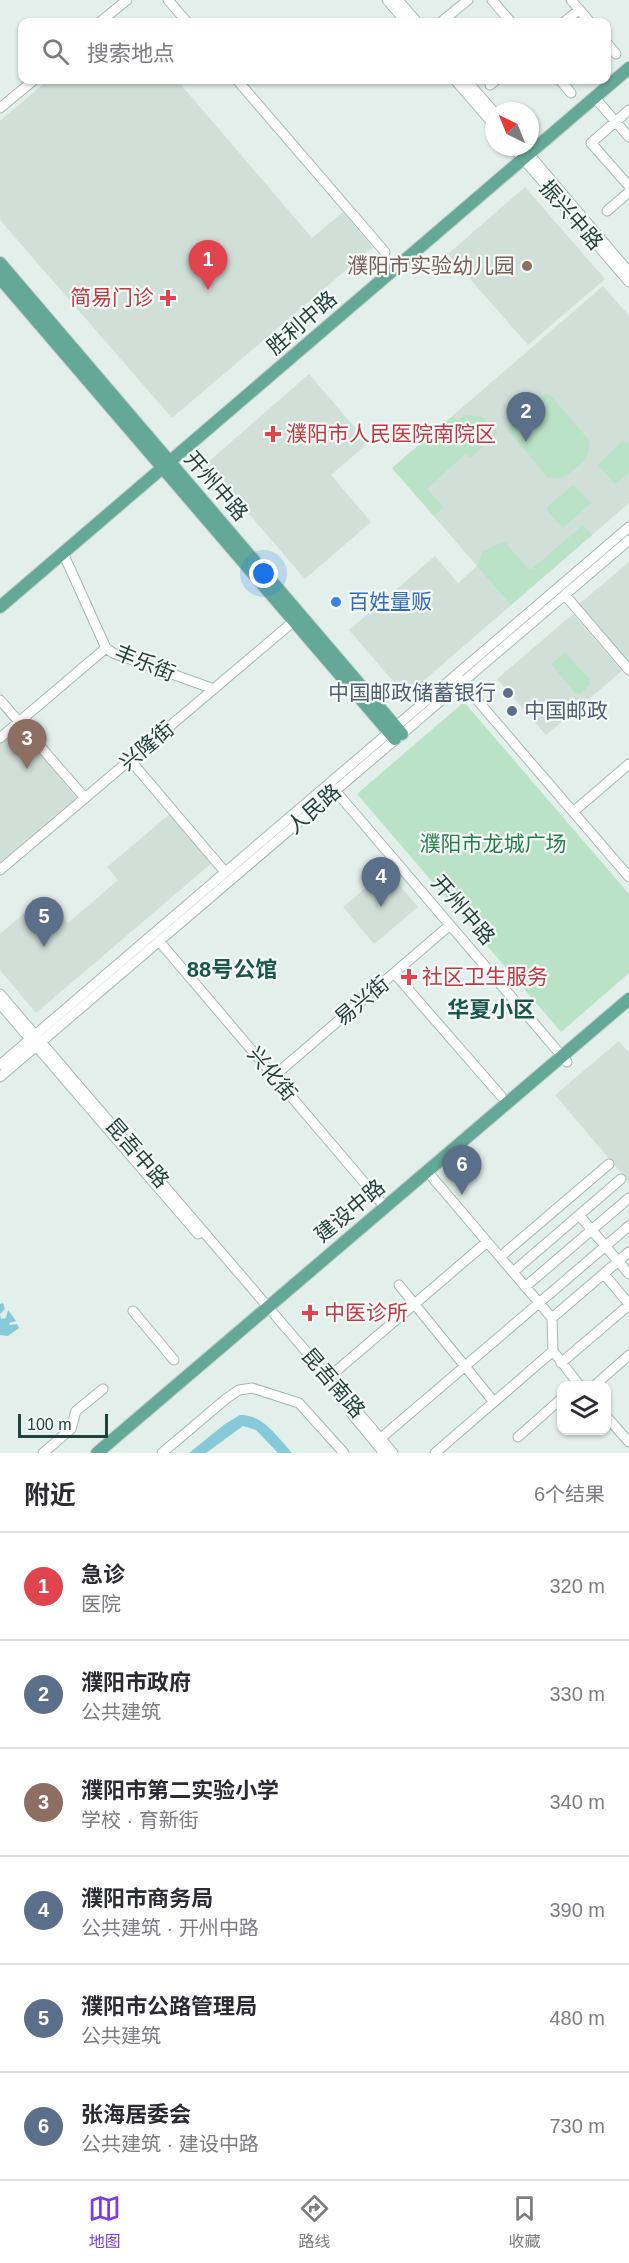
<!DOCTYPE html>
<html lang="zh">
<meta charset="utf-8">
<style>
:root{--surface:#fff;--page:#f2f2f3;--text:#2b2b33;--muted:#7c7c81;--line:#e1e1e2;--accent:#7c3aed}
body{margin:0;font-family:Helvetica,"Noto Sans SC",sans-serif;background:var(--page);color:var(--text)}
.controls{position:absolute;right:18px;bottom:18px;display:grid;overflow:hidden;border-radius:12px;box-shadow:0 2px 4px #0004}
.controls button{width:54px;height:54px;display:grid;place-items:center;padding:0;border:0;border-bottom:2px solid var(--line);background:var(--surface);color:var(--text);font:30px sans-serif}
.compass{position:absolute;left:485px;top:102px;width:54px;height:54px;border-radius:50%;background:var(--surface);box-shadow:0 2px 4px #0004;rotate:317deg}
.scale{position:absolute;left:18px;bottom:15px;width:90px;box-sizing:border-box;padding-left:6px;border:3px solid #21423a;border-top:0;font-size:16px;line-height:21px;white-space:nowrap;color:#21423a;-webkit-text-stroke:4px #f5faf8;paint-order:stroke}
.you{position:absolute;left:264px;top:574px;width:21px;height:21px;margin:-15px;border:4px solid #fff;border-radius:50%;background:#1a73e8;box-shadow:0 0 0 9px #1a73e833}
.badge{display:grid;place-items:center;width:39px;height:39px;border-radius:50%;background:var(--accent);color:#fff;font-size:20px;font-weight:700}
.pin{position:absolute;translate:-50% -50px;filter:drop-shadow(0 2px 3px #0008)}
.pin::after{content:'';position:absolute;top:32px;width:21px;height:18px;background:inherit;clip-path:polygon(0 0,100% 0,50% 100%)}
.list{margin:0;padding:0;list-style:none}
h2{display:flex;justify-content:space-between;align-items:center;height:78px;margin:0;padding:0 24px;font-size:26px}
h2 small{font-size:20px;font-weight:400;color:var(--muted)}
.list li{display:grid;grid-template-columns:39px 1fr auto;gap:18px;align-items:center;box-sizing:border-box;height:108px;padding:0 24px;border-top:2px solid var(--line)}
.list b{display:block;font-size:22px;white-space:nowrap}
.list p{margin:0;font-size:20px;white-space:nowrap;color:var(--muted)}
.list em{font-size:20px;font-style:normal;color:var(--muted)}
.icon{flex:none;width:33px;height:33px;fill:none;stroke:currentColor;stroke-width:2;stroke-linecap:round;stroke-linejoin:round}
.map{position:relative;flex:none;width:629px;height:1453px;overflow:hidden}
.search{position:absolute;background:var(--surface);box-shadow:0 2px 4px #0004;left:18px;right:18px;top:18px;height:66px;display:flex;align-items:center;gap:15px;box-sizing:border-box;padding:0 21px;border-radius:12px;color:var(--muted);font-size:22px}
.sheet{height:726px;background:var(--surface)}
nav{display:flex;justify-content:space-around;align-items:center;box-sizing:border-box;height:84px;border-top:2px solid var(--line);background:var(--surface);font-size:16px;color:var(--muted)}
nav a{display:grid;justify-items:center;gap:3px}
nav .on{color:var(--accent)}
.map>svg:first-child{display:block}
.built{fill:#d1dfd9}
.green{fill:#bae2c6}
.water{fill:#86cad9}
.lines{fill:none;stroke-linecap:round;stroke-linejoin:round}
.minor-casing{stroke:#a5b8b2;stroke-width:11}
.major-casing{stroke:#c1cac8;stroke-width:14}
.minor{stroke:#fff;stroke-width:9}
.major{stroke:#64a998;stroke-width:12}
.education-dot{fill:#8d6e63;stroke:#f5faf8;stroke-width:2}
.health-dot{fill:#e0444e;stroke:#f5faf8;stroke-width:2}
.shop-dot{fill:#3f7fe0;stroke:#f5faf8;stroke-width:2}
.service-dot{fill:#5c6f8a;stroke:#f5faf8;stroke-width:2}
.labels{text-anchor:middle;stroke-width:4.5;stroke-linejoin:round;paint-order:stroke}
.street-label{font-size:21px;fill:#21423a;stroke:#f5faf8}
.education-label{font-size:21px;fill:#785e54;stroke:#f5faf8;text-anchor:end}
.health-label{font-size:21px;fill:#be3a42;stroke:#f5faf8;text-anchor:start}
.shop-label{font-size:21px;fill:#366cbe;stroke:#f5faf8;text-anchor:start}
.service-label{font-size:21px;fill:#4e5e75;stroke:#f5faf8;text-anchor:end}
.park-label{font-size:21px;fill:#267e4a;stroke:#f5faf8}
.neighbourhood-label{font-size:22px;font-weight:bold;fill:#1a574a;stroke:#f5faf8}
</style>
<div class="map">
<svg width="629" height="1453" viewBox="0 0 629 1453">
<rect width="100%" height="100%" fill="#e3efea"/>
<path class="built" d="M48,80H177L312,238L343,212L373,247L172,418L0,220V121Z
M525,187L605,279L528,345L448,254Z
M603,286L629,316V503L406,696L349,630L435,556L458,583L477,566L392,468Z
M309,374L368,443L331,475L371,522L305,579L206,464Z
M629,562V660L627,662L578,605Z
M573,614L622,671L546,735L497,679Z
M17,726L77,798L0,863V741Z
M171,813L213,862L36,1013L0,970V934L44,896L68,923L118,880L107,867Z
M387,870L418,907L374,944L343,907Z
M619,1041L629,1053V1182L555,1095Z"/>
<path class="green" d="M545,394L550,395L588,439C595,456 573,473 558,479L547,477L508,430L509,426Z
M464,415L482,417L498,433L470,458L465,454L427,489L443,507L434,516L392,468L453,416L457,421Z
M622,441L629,443V474L615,484L598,465Z
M573,485L591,503L563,528L548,512L547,507Z
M583,525L592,535L511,605L477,566L482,552L503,542L506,543L527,568L532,569Z
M565,652L590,680V685L580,694L575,693L551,664Z
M464,702L629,894V973L561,1032L357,794Z"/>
<path class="water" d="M3,1303L5,1309L0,1314L1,1319L6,1318L8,1310L16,1321L9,1323L10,1325L17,1324L19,1328L8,1336L0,1335V1304Z
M240,1415C263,1414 278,1438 292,1453H278L256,1430L243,1426L206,1453H189L225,1424Z"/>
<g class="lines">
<g class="minor-casing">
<path id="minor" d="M168,0L187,22
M387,0L406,22
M398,0L417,22
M492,0L511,22
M571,0L590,22
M100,22L127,0
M441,22L468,0
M564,22L579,10
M606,42L616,54
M237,80L385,252
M455,80L494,125
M466,80L494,112
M560,80L571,93
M490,85L496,80
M595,98L629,137
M0,108L34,80
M629,110L591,143L629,186
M513,147L629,282
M523,147L629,272
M607,211L629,192
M63,553L106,648L113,653L214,689
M565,595L629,670
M459,679L629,877
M0,700L85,798
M0,738L106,648
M130,760L225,872
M333,788L567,1062
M573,812L629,764
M0,870L294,621
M159,941L385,1207
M394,973L501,1096
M0,994L393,1453
M0,1004L198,1234
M0,1065L629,527
M274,1076L450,925
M0,1077L629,540
M432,1177L552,1318L553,1351L580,1386
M579,1215L629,1274
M500,1257L609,1164
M513,1272L621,1179
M604,1274L629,1304
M399,1285L494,1402
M525,1287L629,1198
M133,1311L174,1360
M552,1318L629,1252
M561,1363L629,1305
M328,1378L487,1242
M594,1386L629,1355
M351,1413L384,1453
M606,1416L629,1442
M518,1437L562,1398
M381,1438L629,1226
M43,1453L71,1429L76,1411L103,1389
M162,1453L227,1398L239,1390L252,1388L299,1403L344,1453
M435,1453L553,1351"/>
</g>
<g class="major-casing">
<path id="major" d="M0,263L402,734
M0,278L395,739
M0,607L629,68
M97,1453L629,999"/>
</g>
<use href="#minor" class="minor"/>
<use href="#major" class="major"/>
</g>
<circle class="education-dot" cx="527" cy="266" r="6"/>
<g class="health-dot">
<path d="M165 289h6v6h6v6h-6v6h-6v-6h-6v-6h6z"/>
<path d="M270 425h6v6h6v6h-6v6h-6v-6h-6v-6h6z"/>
<path d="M406 968h6v6h6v6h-6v6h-6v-6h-6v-6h6z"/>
<path d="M307 1304h6v6h6v6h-6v6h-6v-6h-6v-6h6z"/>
</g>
<circle class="shop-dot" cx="336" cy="602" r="6"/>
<g class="service-dot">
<circle cx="508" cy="693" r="6"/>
<circle cx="512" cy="711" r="6"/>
</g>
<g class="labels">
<g class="street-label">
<text transform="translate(571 215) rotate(49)" y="7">振兴中路</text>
<text transform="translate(302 323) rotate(-41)" y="7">胜利中路</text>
<text transform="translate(216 486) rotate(49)" y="7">开州中路</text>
<text transform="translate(145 663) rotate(22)" y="7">丰乐街</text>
<text transform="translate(147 746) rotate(-40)" y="7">兴隆街</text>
<text transform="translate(314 809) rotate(-41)" y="7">人民路</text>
<text transform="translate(463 910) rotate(49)" y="7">开州中路</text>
<text transform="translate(362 1001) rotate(-40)" y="7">易兴街</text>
<text transform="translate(272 1074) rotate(50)" y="7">兴化街</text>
<text transform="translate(137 1153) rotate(49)" y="7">昆吾中路</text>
<text transform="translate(350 1211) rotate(-40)" y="7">建设中路</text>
<text transform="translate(333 1383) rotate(49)" y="7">昆吾南路</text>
</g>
<g class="education-label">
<text x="515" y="273">濮阳市实验幼儿园</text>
</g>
<g class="health-label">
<text x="154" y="305" text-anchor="end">简易门诊</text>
<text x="286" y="441">濮阳市人民医院南院区</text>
<text x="422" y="984">社区卫生服务</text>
<text x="324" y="1320">中医诊所</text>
</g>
<g class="shop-label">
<text x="348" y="609">百姓量贩</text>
</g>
<g class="service-label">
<text x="496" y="700">中国邮政储蓄银行</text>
<text x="524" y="718" text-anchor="start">中国邮政</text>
</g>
<g class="park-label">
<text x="493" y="851">濮阳市龙城广场</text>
</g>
<g class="neighbourhood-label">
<text x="232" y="977">88号公馆</text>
<text x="491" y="1017">华夏小区</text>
</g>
</g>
</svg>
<div class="controls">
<button><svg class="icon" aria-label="layers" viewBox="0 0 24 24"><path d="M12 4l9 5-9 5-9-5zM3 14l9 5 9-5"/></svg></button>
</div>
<svg class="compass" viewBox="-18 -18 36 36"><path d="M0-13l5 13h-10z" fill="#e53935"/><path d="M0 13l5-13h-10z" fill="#7c7c81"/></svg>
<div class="scale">100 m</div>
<div class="you"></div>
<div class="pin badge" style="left:208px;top:290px;background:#e0444e">1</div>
<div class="pin badge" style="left:526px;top:442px;background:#5c6f8a">2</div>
<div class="pin badge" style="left:27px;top:769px;background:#8d6e63">3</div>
<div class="pin badge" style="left:381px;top:907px;background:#5c6f8a">4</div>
<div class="pin badge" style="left:44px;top:947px;background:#5c6f8a">5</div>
<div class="pin badge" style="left:462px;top:1195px;background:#5c6f8a">6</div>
<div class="search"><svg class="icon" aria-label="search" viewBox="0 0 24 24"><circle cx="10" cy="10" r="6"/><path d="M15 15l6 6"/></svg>搜索地点</div>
</div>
<section class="sheet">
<h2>附近<small>6个结果</small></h2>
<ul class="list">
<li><span class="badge" style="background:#e0444e">1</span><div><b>急诊</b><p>医院</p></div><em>320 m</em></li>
<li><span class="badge" style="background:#5c6f8a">2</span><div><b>濮阳市政府</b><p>公共建筑</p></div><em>330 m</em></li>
<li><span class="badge" style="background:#8d6e63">3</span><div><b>濮阳市第二实验小学</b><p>学校 · 育新街</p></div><em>340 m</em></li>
<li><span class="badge" style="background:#5c6f8a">4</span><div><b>濮阳市商务局</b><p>公共建筑 · 开州中路</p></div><em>390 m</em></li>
<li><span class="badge" style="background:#5c6f8a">5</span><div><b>濮阳市公路管理局</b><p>公共建筑</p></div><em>480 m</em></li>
<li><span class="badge" style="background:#5c6f8a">6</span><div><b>张海居委会</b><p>公共建筑 · 建设中路</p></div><em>730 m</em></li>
</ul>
</section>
<nav>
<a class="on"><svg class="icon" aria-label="map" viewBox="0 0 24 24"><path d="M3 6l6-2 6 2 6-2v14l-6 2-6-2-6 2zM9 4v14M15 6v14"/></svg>地图</a>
<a><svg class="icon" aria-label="directions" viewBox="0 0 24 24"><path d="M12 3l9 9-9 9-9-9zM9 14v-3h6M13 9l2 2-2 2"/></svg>路线</a>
<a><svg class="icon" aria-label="saved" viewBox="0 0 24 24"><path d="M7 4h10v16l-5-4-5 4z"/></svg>收藏</a>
</nav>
